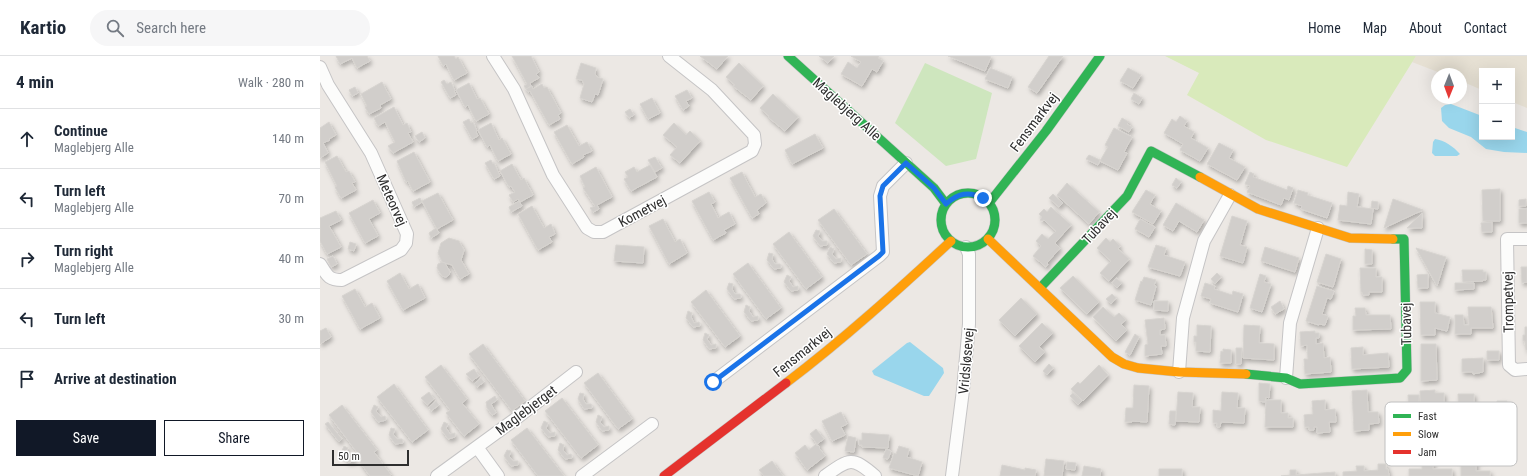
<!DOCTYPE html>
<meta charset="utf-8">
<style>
:root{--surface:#fff;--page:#f6f6f7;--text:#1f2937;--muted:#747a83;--line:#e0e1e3;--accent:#111827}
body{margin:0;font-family:"Roboto Condensed",sans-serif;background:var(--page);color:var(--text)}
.controls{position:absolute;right:12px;top:12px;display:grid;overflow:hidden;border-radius:0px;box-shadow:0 4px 16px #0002}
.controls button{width:36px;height:36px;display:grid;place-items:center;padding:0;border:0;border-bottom:1px solid var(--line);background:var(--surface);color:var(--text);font:20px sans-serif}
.compass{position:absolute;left:1111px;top:12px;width:36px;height:36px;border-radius:50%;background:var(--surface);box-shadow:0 4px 16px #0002;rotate:181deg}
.scale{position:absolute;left:12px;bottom:10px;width:77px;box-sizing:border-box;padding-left:4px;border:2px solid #2e2e2e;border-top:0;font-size:11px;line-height:14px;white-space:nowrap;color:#2e2e2e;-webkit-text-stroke:3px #fff;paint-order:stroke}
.stop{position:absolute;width:12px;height:12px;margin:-9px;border:3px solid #1a73e8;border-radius:50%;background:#fff}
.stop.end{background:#1a73e8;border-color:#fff;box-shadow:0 1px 4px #0008}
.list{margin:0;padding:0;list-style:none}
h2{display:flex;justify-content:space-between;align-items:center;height:52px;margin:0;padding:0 16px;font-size:17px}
h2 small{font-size:13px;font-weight:400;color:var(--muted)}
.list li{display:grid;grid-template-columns:26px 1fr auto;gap:12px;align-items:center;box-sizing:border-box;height:60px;padding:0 16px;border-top:1px solid var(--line)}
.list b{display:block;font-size:15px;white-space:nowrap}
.list p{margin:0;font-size:13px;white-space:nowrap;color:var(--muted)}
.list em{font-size:13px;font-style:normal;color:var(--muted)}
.actions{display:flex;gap:8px;padding:12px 16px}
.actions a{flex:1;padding:9px 0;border:1px solid var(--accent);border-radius:0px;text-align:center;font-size:14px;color:var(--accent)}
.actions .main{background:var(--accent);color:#fff}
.icon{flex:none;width:22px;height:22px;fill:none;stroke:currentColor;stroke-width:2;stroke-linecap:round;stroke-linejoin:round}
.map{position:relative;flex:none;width:1207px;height:420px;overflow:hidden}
header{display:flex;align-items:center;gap:24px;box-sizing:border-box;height:56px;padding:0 20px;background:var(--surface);border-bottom:1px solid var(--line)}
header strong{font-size:19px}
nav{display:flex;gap:22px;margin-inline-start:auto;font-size:14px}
.search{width:280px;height:36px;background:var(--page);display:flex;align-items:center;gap:10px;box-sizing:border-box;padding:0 14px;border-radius:22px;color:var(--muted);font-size:15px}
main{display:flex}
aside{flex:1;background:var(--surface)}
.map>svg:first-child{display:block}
.education{fill:#e6e0d3}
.green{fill:#cee6be}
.pitch{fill:#d9eabb}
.water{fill:#99d6ec}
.building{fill:#d1cecb;stroke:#d7d4d0;filter:url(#shadow)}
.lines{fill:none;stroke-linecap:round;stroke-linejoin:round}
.street-casing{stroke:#c5c4c5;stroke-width:14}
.fast-casing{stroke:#c5c4c5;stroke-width:10}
.slow-casing{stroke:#c5c4c5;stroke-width:10}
.jam-casing{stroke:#c5c4c5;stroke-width:10}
.street{stroke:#fcfcfb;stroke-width:12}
.fast{stroke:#30b455;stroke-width:9}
.slow{stroke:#ff9f0a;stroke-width:9}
.jam{stroke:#e5322d;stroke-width:9}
.route{stroke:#1a73e8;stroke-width:5}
.labels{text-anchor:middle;stroke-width:3;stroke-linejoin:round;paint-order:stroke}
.street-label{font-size:14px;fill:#2e2e2e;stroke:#fff}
.key{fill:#fff;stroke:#c0c0c0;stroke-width:1}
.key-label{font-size:11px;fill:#2e2e2e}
</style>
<header>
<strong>Kartio</strong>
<div class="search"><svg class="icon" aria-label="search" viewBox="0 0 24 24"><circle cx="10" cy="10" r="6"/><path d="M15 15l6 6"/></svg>Search here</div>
<nav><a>Home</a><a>Map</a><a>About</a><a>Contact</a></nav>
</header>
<main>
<aside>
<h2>4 min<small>Walk · 280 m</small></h2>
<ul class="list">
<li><svg class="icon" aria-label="ahead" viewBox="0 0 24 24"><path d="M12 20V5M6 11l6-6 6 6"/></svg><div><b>Continue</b><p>Maglebjerg Alle</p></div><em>140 m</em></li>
<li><svg class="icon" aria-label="left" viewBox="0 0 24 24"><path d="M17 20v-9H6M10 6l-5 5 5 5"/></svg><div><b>Turn left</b><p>Maglebjerg Alle</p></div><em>70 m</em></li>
<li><svg class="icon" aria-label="right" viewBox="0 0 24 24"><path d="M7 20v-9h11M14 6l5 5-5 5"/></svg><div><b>Turn right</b><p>Maglebjerg Alle</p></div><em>40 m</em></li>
<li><svg class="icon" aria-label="left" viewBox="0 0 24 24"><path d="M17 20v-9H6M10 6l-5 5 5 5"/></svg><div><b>Turn left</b></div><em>30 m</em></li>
<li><svg class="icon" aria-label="arrive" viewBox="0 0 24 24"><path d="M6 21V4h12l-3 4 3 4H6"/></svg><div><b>Arrive at destination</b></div></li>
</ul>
<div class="actions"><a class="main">Save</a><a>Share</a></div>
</aside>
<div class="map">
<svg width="1207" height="420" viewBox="0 0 1207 420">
<defs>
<filter id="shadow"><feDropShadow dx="2" dy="3" stdDeviation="2" flood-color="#0004"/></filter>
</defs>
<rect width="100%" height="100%" fill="#ece8e4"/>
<path class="education" d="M1096,0H1207V52L1192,46V15H1162V34L1141,25V18H1123L1092,6Z"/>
<path class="green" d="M605,7L672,37L656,103L626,110L575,67Z"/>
<path class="pitch" d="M845,0H1096L1027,111L946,84L867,39L879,17Z"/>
<path class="water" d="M1131,48L1162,60V81H1192V71L1207,76V97L1184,96L1166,93L1151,81L1129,72L1122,65L1121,52L1125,49Z
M1115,83C1124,84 1134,91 1140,98L1137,100H1115L1112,97L1113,86Z
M590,286L623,312L624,317L609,340H604L554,319L552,315L587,287Z"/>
<path class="building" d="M16,0H47L50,5L37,12L32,2L20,8Z
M118,0H134L136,3L138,1L147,17L134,24L126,8L123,10Z
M192,0H211L219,16L216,18L219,22L210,27L211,30L206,33L204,30L207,28Z
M380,0H408L397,13Z
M499,0H514L508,7Z
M531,0H559L558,2L563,5L557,16L552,13L542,30L521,18L528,6L537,12L541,6Z
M628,0H668L671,1L665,15Z
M729,0H743L717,37L708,31Z
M261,7L276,12L275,18L277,21L283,23L278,39L275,38L272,46L260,42L264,28L262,24L256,23Z
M419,7L443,30L431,44L413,30L415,29L406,21Z
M670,12L692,21L688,32L665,23Z
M808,12L821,19L813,32L800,25Z
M124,24L127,28L131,26L135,35H134L136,39L130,42L121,26Z
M62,26L71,43L60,49L61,52L49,58L45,51L47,50L41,38Z
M149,27L157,43L160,42L169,58L156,65L148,49L145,51L136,34Z
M222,28L224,32L227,31L241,57L238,59L240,63L229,69L210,35L208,36L206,33L212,30L213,33Z
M35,31L38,37L32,40L29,34Z
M367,34L372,42L366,45L369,50L363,54L355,40Z
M814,37L822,42L819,48L811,43Z
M453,38L478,61L465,75L448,61L449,60L440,52Z
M332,42L340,57L328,63L320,48Z
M74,51L83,69L87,67L91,76L88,77L93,86L73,97L68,90L75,86L65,66L58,70L54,62Z
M310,53L314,59L309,62L305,56Z
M860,60L867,65L864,70L874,76L871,82L888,92L880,105L860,94L863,88L844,77L852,63L856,66Z
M802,62L809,66L807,68L812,71L809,76L798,70Z
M149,63L151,67L153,66L157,75L156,76L158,80L152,83L143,66Z
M9,66L16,79L9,83L10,84L3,87L8,97L0,102V72Z
M171,67L179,84L182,82L191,98L178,105L170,89L167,91L158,74Z
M354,67L366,79L370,75L380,85L360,107L350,99L357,91L343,79Z
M247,69L259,90L267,86L272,95L263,99L264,101L252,108L234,76Z
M794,72L812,81L804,96L807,97L798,114L780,105L788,91L785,89Z
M102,76L105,82L99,86L95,80Z
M495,78L503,92L472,108L465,94Z
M899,87L913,94L909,102L925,111L917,124L887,108Z
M94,96L110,126L93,135L88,125L86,126L77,105Z
M769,99L780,104L778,109L766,103Z
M17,100L26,116L29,115L35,126L32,127L36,134L21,142L15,131L17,130L5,106Z
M335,101L342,112L335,116L328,104Z
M171,104L173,108L174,107L180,120L174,123L165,107Z
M192,108L201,124L204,122L213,139L200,146L198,143L193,146L189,139L195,136L191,130L189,131L180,115Z
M330,109L337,121L311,135L304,123L308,121L305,116L314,111L317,116Z
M276,111L292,141L277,149L279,153L273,156L270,152L275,150L263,132L265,131L260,120Z
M422,116L435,141L441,138L446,147L437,154L439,158L432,162L410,122Z
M930,116L934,118L933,121L967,134L968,130L973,132L969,144L964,142L961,149L927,136L930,130L925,128Z
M856,122L861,126L857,132L852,129Z
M747,127L779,156L769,168L737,139Z
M1180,133V165H1163L1162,134Z
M826,134L835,139L830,148L841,155L833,168L812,156Z
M978,134L988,137L987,139L1012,147L1007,162L981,153L982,150L974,147Z
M389,136L395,146L391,148L398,162L409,156L415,168L404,174L406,177L393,184L372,145Z
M1028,136L1039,138L1037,151L1053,153L1051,168L1018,164L1020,149L1027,150Z
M118,137L133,164L117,173L102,145Z
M733,138L743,147L739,151L729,142Z
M100,142L102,146L94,151L92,146Z
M1073,143L1103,154L1064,172Z
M1206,143V150H1199V144Z
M53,144L60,157L49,163L58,180L45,187L29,157Z
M199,145L202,150L191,156L189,151Z
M1052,145L1058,146V153L1051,152Z
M856,147L884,164L877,176L859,165L853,175L843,169Z
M212,150L224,172L231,168L235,178L229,181L232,186L218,194L198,158Z
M731,151L751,169L735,187L740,192L727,207L728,208L726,211L713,200L721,190L716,185L722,178L728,183L736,175L724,164L722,165L720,164L722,161L719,158L724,153L727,156Z
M514,153L547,198L531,209L498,164Z
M1199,153H1207V167H1199Z
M16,155L21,164L9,170L21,191L7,198L0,185V162Z
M1102,157V172H1087Z
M912,160L927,165L920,189L927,191L923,207L900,200Z
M343,163L355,186L360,183L367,197L349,208L329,170Z
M820,163L835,171L829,181L815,173Z
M1172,166V176H1162L1161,167Z
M116,172L119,177L111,182L109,177Z
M496,174L500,175L498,180L502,185H507V189L500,190L493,180Z
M469,176L502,221L486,233L453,188Z
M129,182L139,185L144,194L141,204L149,218L140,223L132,209L122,206L118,197L121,187Z
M786,182L790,186L793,183L800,190L798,193L809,203L789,225L780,217L791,205L777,192Z
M30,186L36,188L34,195L28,193Z
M296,189L324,191L323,207L294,205Z
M836,189L846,192L844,199L865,206L860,220L828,211Z
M510,191L514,193L512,198L516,203L521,202V206L514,207L507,198Z
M945,191L979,202L975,216L941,205Z
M1096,192L1126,201L1117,230Z
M1045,193L1052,194V208H1045Z
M449,197L453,198L452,203L455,208H460L461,212L454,213L447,204Z
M1006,198L1021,203L1013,231L997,226Z
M13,200L17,208L11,211L7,203Z
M122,206L125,207L130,216L129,219L126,221L122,220L117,212L118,208Z
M428,207L461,252L446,263L413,218Z
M1201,211H1207V226L1202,227Z
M1040,212H1056V221H1062V236H1049V239H1043L1042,236H1041Z
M1142,214H1163V216H1166V224H1163V225L1143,226Z
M80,217L89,233L98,228L105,242L83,254L67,225Z
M897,217L901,221L895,228L891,223Z
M940,218L946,220L944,226L951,228L942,256L930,252Z
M1108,218V232H1098L1097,219Z
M467,219L471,221L469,225L473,231L478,230V234L471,235L464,226Z
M753,220L779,246L767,258L740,232Z
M824,221L836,224L834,229L836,230L831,249L815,244L821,225L822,226Z
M796,222L802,227L797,232L792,227Z
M409,227L413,228L412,233L415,238H420L421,242L414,243L407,233Z
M885,227L895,230L894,233L912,239L913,235L923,238L918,256L890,247L891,243L881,240Z
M1135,227H1154V233L1135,234Z
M997,230L1014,235L1011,243L1007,242L1002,258L1008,260L1005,269L999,268V269L986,265Z
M35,233L45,251L52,247L60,262L40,273L22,240Z
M386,234L420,280L405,291L371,246Z
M792,238L796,242L791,248L786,243Z
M701,242L717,258L695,280L679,264Z
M834,245H848V255L834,254Z
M960,245L964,253L955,258L951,251Z
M1100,246H1115V257L1130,261L1127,275L1115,272V279H1101Z
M426,249L430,251L429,255L433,261L438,260V264L431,265L424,256Z
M783,251L794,261L799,257L806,264L801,268L807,274L796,285L773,261Z
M1148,251H1171L1173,272H1151V278H1135V259H1143L1144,269H1149Z
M1035,252H1045L1046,259H1070L1071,273L1033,274V260H1036Z
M368,255L372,257L371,261L374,267L379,266L380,270L373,271L366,262Z
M844,262L845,273L840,274V279H845L846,290H841L842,298L825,300V289L828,288L825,264Z
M722,267L733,277L719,291L725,296L715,306L699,290Z
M877,269L891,270L890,296L876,295V286H874V280H877Z
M924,269L940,270L939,287L954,288V304L923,302Z
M1205,271H1207V294H1206L1205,285H1203V279H1205Z
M6,272L11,281L0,288V275Z
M995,275V277H999V282H996V288L1003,287L1004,302L1010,301L1011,316L985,318L984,303H988L987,289L981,290L980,276Z
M385,277L389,279L387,283L391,289L396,288V292L389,293L383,284Z
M815,278L819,281L810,299L805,296Z
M163,288L205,345L192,355L149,298Z
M1101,288H1116L1117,324L1101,325Z
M1043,291V299L1068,297L1069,311L1032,313L1031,292Z
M916,292H922L921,308H916Z
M903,293L911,294V307H900L901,295L903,296Z
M1167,295H1179V304H1167Z
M1163,302V316L1153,318V316H1142V303Z
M729,308L733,312L727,319L723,315Z
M121,309L147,343L142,347L159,368L144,380L126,357L130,354L105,321Z
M779,309L788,319L763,345L751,333L758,326L760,328Z
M154,313L159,320L152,325L146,318Z
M278,317L312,363L298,373L264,327Z
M161,322L164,326L157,331L154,328Z
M939,327L950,328L949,342L946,341L945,346L939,345Z
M74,328L108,374L92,386L57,341Z
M814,329L829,330L827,366L812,365V366H805L806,352H813Z
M1047,334L1048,356H1058L1059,367L1049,368V374L1034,375L1032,335Z
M1115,334V337H1124V347H1115V369L1101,370L1100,335Z
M109,336L114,343L107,349L101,342Z
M858,336L873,337L872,351H880L879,366L856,365Z
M902,336L918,337L917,352H925L924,367L901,366L900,371H897V367H893V354L901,355Z
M260,337L264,338L263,343L266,348H271L272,352L264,353L258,343Z
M753,337L762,345L758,349L750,340Z
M1138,338H1154V350H1173V367L1139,368Z
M1088,339H1099V360H1089Z
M175,340L177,344L171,348L176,357L172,359L167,352L166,346Z
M242,342L278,389L261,402L225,355Z
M946,344H961V357H968V362H973V371H945Z
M1005,344V354L1015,353L1016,366H1009L1010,376L997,377V371H994V374H989V371H985L984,359L993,358L992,345Z
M116,345L119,349L111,355L109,351Z
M1177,345H1187V357H1178Z
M22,349L57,394L54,396L71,419L69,420H50L39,405L42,403L9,359Z
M54,349L58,351L56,355L61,361L65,360L66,364L58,366L51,356Z
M850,355H856L855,369L849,368Z
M521,356L527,368L521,371L525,379L512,385L502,365Z
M278,359L282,361L280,366L284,371L289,370V374L282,375L276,366Z
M224,365L228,367L226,372L230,377L235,376V380L228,381L221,372Z
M8,366L22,383L19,386L5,368Z
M124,366L128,368L126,372L130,378L135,377V381L128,383L121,373Z
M71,372L75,373L73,378L77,383H82L83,387L75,388L69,379Z
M207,372L244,420H218L191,384Z
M496,373L504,383L497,388L490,378Z
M542,377L569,379L568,392L542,391V389H539V384H542Z
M528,380L536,382L534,396L525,395Z
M240,387L244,389L243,394L247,399L251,398L252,402L245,403L238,394Z
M496,388L497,390L498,389L500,391L499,392L505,400L487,414L475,397L485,389L489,394Z
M24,390L28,392L26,396L30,402L35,401V405L28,406L21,397Z
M579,390L589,393L587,401L602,406L598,420L569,412L574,397L576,398Z
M566,393L571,395L568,403L563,402Z
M187,394L191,395L189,400L193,405H198V409L191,410L184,400Z
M1141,395H1162V404H1156V415H1170V420H1141Z
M726,403L744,405L742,420H724Z
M452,405L463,420H444L439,414Z
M1102,405H1113V413H1132V420H1089V413H1102Z
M747,406L756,407L755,414L746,413Z
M1058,408H1066V413H1068L1069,420H1023V416L1037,415L1036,410H1044V415L1058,414Z
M682,409L705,414V412L716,414L715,420H680Z
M764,410L781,413L780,420H762Z
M839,413H862V420H839Z
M970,414H976V419L1015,416V420H961L970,419Z"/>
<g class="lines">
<g class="street-casing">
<path id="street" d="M173,0L194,33L233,119L267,172L274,176H283L432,95L435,88L434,79L392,34L349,0
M0,11L8,29L51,97L87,178L86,187L81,194L22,224C8,224 7,219 0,208
M1207,183H1187L1189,309L1195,314L1207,313
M859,316L863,262L884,185L910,139
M966,322L970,267L998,172
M393,326L559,200L563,196L560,140L563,130L586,107
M157,391L178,420
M117,420L194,364L256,316
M262,420L332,368
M505,420C529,403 532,400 555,420
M632,420L643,334L649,268V198L646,191"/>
</g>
<g class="fast-casing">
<path id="fast" d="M468,0L614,132L626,148
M621 164a27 27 0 1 1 54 0a27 27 0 1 1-54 0Z
M669,147L726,75L780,0
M720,232L807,140L831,95L880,121
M926,318L966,322L980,328L1080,322L1087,314L1084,183H1073"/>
</g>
<g class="slow-casing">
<path id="slow" d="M880,121L938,153L1030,182L1073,183
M668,183L792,301L804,308L818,312L859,316L926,318
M466,327C524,283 578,234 631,185"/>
</g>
<g class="jam-casing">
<path id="jam" d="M344,420L466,327"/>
</g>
<use href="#street" class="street"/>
<use href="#fast" class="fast"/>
<use href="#slow" class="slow"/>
<use href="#jam" class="jam"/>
</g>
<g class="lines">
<path class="route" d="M393,326L559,200L563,196L560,140L563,130L586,107L614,132L626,148C638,137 649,135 663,142"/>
</g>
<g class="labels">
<g class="street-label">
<text transform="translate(527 53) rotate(42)" y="5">Maglebjerg Alle</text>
<text transform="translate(714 66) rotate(-53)" y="5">Fensmarkvej</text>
<text transform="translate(72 144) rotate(66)" y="5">Meteorvej</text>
<text transform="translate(322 155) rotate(-28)" y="5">Kometvej</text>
<text transform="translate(779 170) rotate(-47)" y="5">Tubavej</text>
<text transform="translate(1188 246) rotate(-91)" y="5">Trompetvej</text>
<text transform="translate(1086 268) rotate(-91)" y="5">Tubavej</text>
<text transform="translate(482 296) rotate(-39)" y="5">Fensmarkvej</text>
<text transform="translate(646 305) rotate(-85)" y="5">Vridsløsevej</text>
<text transform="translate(206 354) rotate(-37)" y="5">Maglebjerget</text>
</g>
</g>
<rect x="1065" y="346" width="132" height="64" rx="6" class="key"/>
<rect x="1073" y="358" width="18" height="4" fill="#30b455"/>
<rect x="1073" y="376" width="18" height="4" fill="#ff9f0a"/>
<rect x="1073" y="394" width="18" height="4" fill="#e5322d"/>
<g class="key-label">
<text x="1098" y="364">Fast</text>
<text x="1098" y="382">Slow</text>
<text x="1098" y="400">Jam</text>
</g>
</svg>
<div class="controls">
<button>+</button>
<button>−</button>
</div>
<svg class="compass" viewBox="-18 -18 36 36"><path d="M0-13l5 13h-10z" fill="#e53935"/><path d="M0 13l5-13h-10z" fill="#747a83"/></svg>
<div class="scale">50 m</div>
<div class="stop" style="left:393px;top:326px"></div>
<div class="stop end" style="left:663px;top:142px"></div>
</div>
</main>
